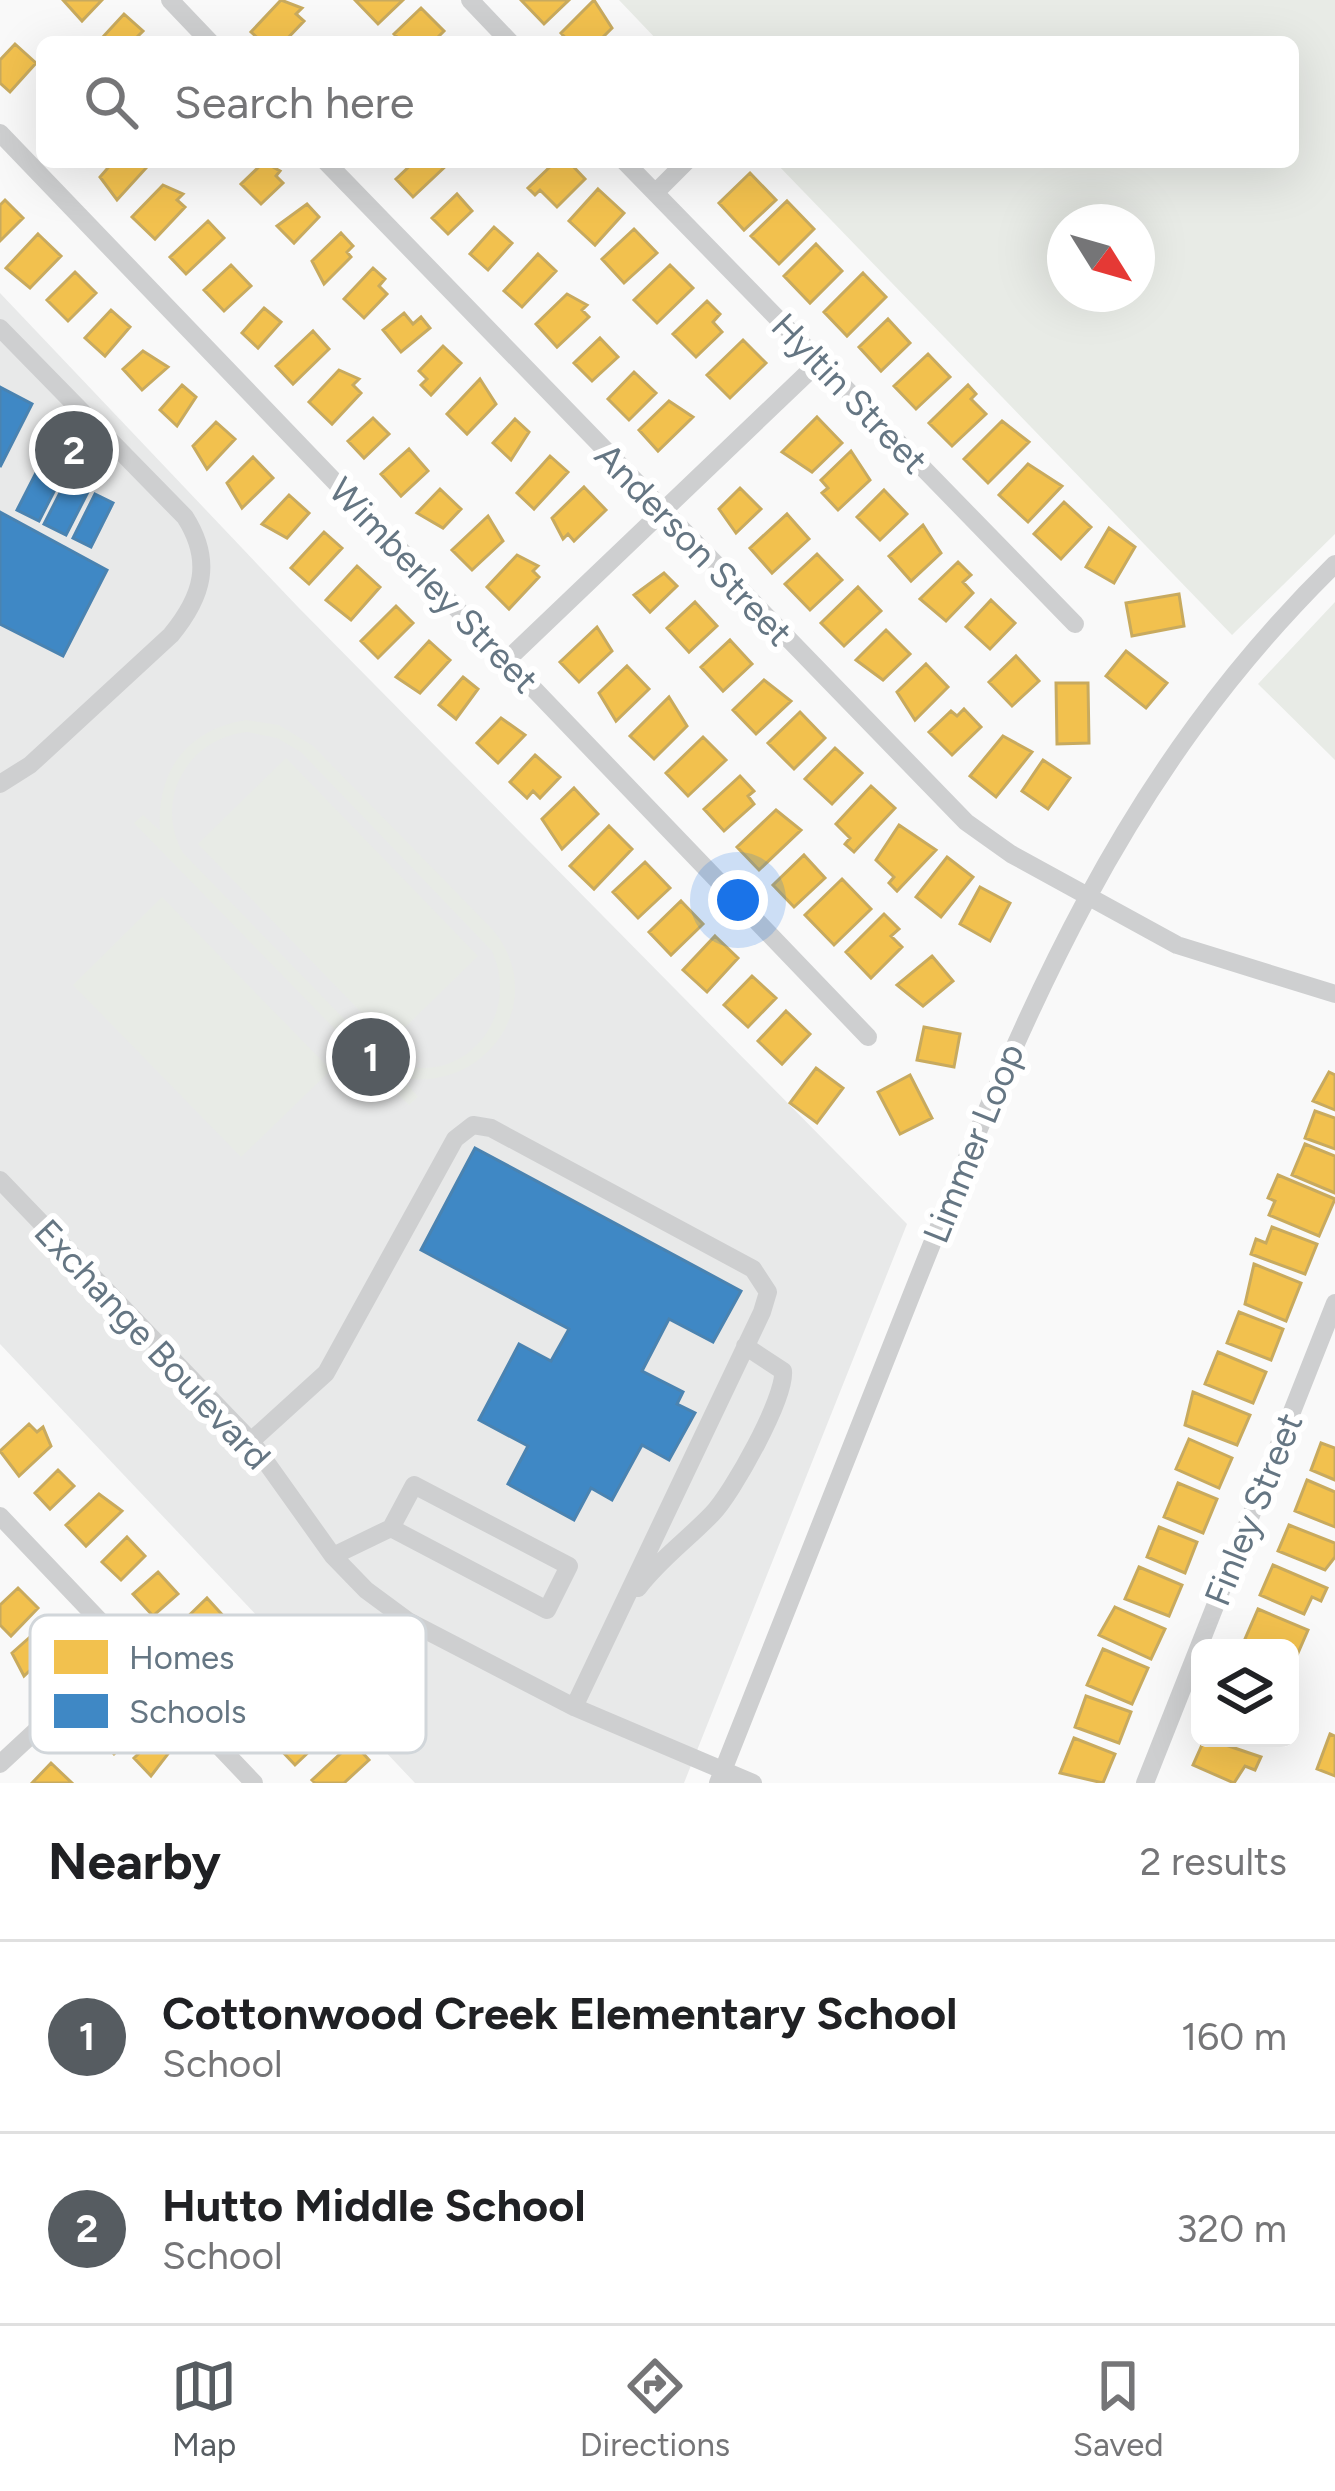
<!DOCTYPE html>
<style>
:root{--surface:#fff;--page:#f2f2f2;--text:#202124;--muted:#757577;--line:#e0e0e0;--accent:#565c61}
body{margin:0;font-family:Figtree,sans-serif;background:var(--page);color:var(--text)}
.controls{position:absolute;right:36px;bottom:36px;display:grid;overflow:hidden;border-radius:18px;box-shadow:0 12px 48px #0002}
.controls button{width:108px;height:108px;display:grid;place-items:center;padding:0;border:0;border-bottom:3px solid var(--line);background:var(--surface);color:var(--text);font:60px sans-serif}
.compass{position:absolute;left:1047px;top:204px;width:108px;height:108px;border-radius:50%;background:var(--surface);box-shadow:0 12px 48px #0002;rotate:127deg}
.you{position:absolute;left:738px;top:900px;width:42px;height:42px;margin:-30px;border:9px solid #fff;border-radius:50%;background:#1a73e8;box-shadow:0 0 0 18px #1a73e833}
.badge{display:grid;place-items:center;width:78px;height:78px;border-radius:50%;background:var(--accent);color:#fff;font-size:39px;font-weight:700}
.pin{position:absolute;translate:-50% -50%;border:6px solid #fff;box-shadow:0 3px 12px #0006}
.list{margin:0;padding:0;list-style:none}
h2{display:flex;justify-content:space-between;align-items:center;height:156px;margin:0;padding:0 48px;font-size:51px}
h2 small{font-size:39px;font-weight:400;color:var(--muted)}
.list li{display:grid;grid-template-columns:78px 1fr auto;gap:36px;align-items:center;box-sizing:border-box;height:192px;padding:0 48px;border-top:3px solid var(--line)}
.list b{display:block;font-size:45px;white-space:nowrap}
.list p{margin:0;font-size:39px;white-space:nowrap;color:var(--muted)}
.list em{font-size:39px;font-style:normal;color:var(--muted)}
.icon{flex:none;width:66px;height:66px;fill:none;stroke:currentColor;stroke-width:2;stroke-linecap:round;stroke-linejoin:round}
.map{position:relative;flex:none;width:1335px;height:1783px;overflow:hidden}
.search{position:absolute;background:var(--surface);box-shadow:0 12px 48px #0002;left:36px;right:36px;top:36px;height:132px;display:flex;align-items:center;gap:30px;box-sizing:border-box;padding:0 42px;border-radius:18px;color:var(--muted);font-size:45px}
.sheet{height:540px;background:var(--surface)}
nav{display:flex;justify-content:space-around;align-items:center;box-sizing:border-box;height:168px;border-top:3px solid var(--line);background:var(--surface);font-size:33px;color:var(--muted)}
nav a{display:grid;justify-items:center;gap:6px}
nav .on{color:var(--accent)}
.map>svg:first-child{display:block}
.built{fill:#e8e9e9}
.green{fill:#e8ebe6;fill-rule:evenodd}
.homes{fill:#f2c14e;stroke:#c8aa5e;stroke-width:3}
.schools{fill:#3f88c5;stroke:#4a83b1;stroke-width:3}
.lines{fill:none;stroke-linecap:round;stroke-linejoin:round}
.minor{stroke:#cecfd0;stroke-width:18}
.labels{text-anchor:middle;stroke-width:12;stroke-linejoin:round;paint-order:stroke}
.street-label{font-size:36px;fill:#657683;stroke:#fff}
.key{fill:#fff;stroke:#d1d6da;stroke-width:3}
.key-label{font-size:33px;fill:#657683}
</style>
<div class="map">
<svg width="1335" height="1783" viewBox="0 0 1335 1783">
<rect width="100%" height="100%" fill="#f9f9f9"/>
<path class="built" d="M0,293L298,607L907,1224L684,1783H415L0,1344Z"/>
<path class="green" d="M619,0H1335V534L1232,635L775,162H1293V42H659ZM1137,222V294H1065V222Z
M1335,602V760L1258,684Z
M246,720L279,725L313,746L493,930C551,1001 486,1092 402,1078L418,1097L409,1105L134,823L143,815L160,831C156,772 186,730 246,720ZM247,732L277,738L301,752L492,951C525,1025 450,1100 378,1054L183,853C153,800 188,738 247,732Z
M286,758L478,956L390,1042L198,844Z
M162,897L331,1070L241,1157L73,985Z"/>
<path class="homes" d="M63,0H102L82,21Z
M281,0L302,8L296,14L304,21L284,42H262L251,32Z
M355,0H403L378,24Z
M521,0H569L544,24Z
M594,0L612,28L598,42H569L561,33Z
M421,8L444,31L433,42H402L394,34Z
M124,14L143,31L132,42H105L101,39Z
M15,44L36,63L10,92L0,83V60Z
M113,162H141L147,167L117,200L100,177Z
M264,162L280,171L276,176L283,183L261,204L241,184Z
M414,162H450L413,197L396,179Z
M555,162H569L585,179L557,207L540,190L535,195L528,188Z
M750,173L776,200L744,230L719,203Z
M163,185L183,194L177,200L185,207L155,239L132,217Z
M598,189L624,213L595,245L569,221Z
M457,194L472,211L448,234L432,218Z
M5,200L23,218L0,241V205Z
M787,201L814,229L779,264L751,236Z
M307,204L319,217L294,243L277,226Z
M208,221L224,238L186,274L170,257Z
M494,227L512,243L488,270L470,254Z
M634,229L657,253L624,283L602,259Z
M341,233L353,246L347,252L351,257L324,284L312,261Z
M38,234L61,256L30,288L6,268Z
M816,244L842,271L810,303L784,276Z
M538,254L556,271L522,307L504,291Z
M231,265L251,286L224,311L204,290Z
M670,265L693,288L657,323L634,300Z
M373,268L385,279L379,286L387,294L364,318L344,299Z
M75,272L96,293L68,321L47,300Z
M863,273L886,297L847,336L824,312Z
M567,294L587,305L582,310L589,317L557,347L536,324Z
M707,301L720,314L713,322L722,332L696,357L673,334Z
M264,308L281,322L258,348L242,333Z
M111,310L130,327L105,356L85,338Z
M404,313L413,324L421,317L430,328L401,352L383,330Z
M888,319L910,343L881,371L859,347Z
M313,331L329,349L293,384L276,366Z
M600,338L618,357L592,381L574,363Z
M743,340L766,363L730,398L707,375Z
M443,346L461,363L431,395L421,385L427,379L419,371Z
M143,351L168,367L142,390L123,369Z
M928,354L950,377L916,409L894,386Z
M339,370L359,379L353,385L361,393L332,424L309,402Z
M634,372L656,393L629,420L608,399Z
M480,379L496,404L467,434L447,414Z
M182,385L196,397L177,426L160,410Z
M968,385L976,394L971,399L986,414L952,446L929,423Z
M669,401L693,417L658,451L639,430Z
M817,417L842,443L812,472L782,452Z
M373,418L389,434L364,458L348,441Z
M515,419L529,432L511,460L493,443Z
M1002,421L1029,442L988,483L964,459Z
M216,422L235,439L207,469L193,446Z
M409,449L428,471L401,496L381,474Z
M851,451L870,480L838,510L822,493L828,488L821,480Z
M550,456L568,472L534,509L517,493Z
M253,457L273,478L242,508L227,483Z
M1028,464L1062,486L1028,522L999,495Z
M584,487L606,510L574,541L568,534L563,539L552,518Z
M740,488L761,509L736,533L719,509Z
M440,489L461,509L443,528L417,513Z
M884,490L907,514L880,540L857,517Z
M289,495L309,513L287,538L262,524Z
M1064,502L1091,527L1061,559L1034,534Z
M787,514L809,539L772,573L750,548Z
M488,516L503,541L472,570L452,550Z
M923,525L941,553L911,581L889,556Z
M1109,528L1135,547L1114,583L1086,567Z
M324,532L342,548L309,584L291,568Z
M817,554L842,580L810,610L785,584Z
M517,555L538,566L533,571L539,577L509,609L487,587Z
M958,562L971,575L963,582L973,593L946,621L920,599Z
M357,566L380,587L351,620L326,600Z
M664,573L677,586L650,612L634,595Z
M858,587L881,611L844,646L821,623Z
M1179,594L1184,626L1132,636L1126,603Z
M991,600L1015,623L990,649L966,627Z
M695,602L717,626L689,652L667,628Z
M396,606L413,623L378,658L361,641Z
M597,627L612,651L579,682L560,662Z
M886,630L910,654L883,680L856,660Z
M730,640L752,664L723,691L701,667Z
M429,641L450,660L420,693L396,677Z
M1126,651L1167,683L1146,708L1106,676Z
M1016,656L1039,681L1012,706L989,682Z
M926,664L948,687L915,720L897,692Z
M627,666L649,689L616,721L599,693Z
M463,677L478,689L456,719L439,705Z
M764,680L791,701L756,734L733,710Z
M1056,683H1088L1089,743L1057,744Z
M669,697L687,726L654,759L630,736Z
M964,709L981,727L952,755L929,732L951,711L957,716Z
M800,712L825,738L794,769L768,743Z
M501,718L525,735L498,763L477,743Z
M1003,736L1032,752L996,797L970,776Z
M703,737L726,760L688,796L666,773Z
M835,748L862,773L832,804L805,779Z
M535,755L560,777L540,798L533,791L527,798L510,782Z
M1043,760L1070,778L1048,809L1022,791Z
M740,776L754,791L748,796L754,804L724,831L704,809Z
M871,786L895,808L854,852L845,844L850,838L836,824Z
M574,788L598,814L562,849L542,819Z
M776,810L801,830L759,870L737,847Z
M899,825L936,850L897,891L889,883L894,877L876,860Z
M609,826L632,849L594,889L570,866Z
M804,855L825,878L794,907L773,885Z
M947,857L973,877L941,917L916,897Z
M645,862L670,888L638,918L613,892Z
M842,879L871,909L834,945L805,915Z
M980,887L1010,903L990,941L960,924Z
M681,901L703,924L671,955L649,932Z
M884,914L899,929L891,936L902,947L871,978L846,952Z
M715,936L738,958L707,992L683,970Z
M932,956L953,981L923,1006L897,985Z
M752,976L776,998L748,1027L724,1005Z
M786,1011L810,1034L782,1064L758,1041Z
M924,1027L960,1034L954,1067L917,1060Z
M816,1068L843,1088L817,1123L790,1103Z
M1329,1072L1335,1075V1110L1313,1101Z
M910,1075L932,1118L900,1134L878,1092Z
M1315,1111L1335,1118V1149L1305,1138Z
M1305,1144L1335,1156V1193L1292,1175Z
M1278,1175L1335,1199L1319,1236L1269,1215L1275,1201L1268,1198Z
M1272,1227L1317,1244L1305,1274L1251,1254L1256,1239L1266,1243Z
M1254,1264L1301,1283L1286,1321L1245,1304Z
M1239,1312L1283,1329L1271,1360L1227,1343Z
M1218,1352L1266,1372L1253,1403L1205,1384Z
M1193,1392L1250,1415L1237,1445L1185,1425Z
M29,1424L37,1432L43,1427L51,1446L19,1476L0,1451Z
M1189,1439L1232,1458L1219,1488L1176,1469Z
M1321,1443L1335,1448V1480L1311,1470Z
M58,1470L74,1486L50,1509L35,1493Z
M1307,1480L1335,1492V1527L1295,1511Z
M1178,1483L1217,1499L1203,1533L1164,1517Z
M99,1494L122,1511L86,1546L66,1525Z
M1289,1525L1335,1543V1557L1325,1570L1278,1551Z
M1159,1527L1197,1542L1185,1573L1147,1557Z
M127,1537L145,1556L121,1580L102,1562Z
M1273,1565L1327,1588L1321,1601L1312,1597L1304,1614L1260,1595Z
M1139,1567L1182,1585L1169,1616L1125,1599Z
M158,1572L178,1594L153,1616L133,1594Z
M18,1588L38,1608L11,1636L0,1625V1605Z
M207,1598L226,1619L192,1652L173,1631Z
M1115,1607L1165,1629L1151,1659L1099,1635Z
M1258,1609L1308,1630L1295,1660L1290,1648H1267L1245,1639Z
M48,1621L64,1638L24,1676L12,1653Z
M1103,1649L1148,1668L1132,1704L1087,1685Z
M1086,1696L1131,1712L1119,1743L1075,1727Z
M125,1700L147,1723L114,1754L92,1731Z
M310,1705L333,1729L295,1765L278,1747L286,1739L281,1733Z
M1330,1734L1335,1736V1776L1317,1769Z
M157,1736L171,1750L151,1776L134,1758Z
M1074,1738L1115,1754L1103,1783L1060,1773Z
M1205,1738L1261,1757L1255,1770L1245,1766L1234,1783L1193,1765Z
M353,1742L369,1760L344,1783H315L312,1780Z
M51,1763L72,1783H32Z"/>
<path class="schools" d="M0,387L32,404L0,467Z
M40,465L62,476L39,521L17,510Z
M67,479L89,490L66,535L44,524Z
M95,494L113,503L91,547L73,538Z
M0,512L107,570L63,656L0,624Z
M475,1148L741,1291L713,1342L669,1319L642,1371L683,1392L677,1404L695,1413L669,1460L642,1445L612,1500L591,1488L574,1520L508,1484L528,1446L479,1420L519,1344L551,1361L569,1329L421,1250Z"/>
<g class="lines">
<path class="minor" d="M170,0L210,42
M470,0L510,42
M0,133L868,1037
M326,162L966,822L1011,854L1177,945L1335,994
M625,162L1075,624
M655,193L686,162
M0,328L185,517C213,561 203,596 171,635L30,765L0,784
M507,660L820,361
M0,1180L251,1441L333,1556L366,1590L408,1621L574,1707L753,1783
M251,1441L326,1373L455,1139L473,1125L491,1128L753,1269L768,1292L762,1312L574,1707
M0,1516L254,1783
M333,1556L391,1528L414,1485L569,1566L547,1610L391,1528
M638,1588C660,1559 687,1540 712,1514C732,1494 786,1397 783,1371L745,1346
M0,1764L125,1648
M718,1783C784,1618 849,1452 915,1286C1025,1012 1119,776 1335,564
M1145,1783L1335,1303"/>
</g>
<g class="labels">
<g class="street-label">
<text transform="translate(850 393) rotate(46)" y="13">Hyltin Street</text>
<text transform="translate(694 544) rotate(46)" y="13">Anderson Street</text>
<text transform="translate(434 585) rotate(46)" y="13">Wimberley Street</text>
<text transform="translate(973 1143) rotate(-68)" y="13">Limmer Loop</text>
<text transform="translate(153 1344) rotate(47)" y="13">Exchange Boulevard</text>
<text transform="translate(1253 1509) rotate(-68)" y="13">Finley Street</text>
</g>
</g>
<rect x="30" y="1615" width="396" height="138" rx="18" class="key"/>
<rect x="54" y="1640" width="54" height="34" fill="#f2c14e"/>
<rect x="54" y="1694" width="54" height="34" fill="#3f88c5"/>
<g class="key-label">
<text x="129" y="1669">Homes</text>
<text x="129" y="1723">Schools</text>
</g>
</svg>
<div class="controls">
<button><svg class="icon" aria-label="layers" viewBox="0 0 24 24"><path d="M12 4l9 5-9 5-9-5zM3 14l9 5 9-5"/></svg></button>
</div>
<svg class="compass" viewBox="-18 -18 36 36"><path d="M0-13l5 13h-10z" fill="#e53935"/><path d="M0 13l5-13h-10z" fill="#757577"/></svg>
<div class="you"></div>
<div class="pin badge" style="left:371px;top:1057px">1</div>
<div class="pin badge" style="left:74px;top:450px">2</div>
<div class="search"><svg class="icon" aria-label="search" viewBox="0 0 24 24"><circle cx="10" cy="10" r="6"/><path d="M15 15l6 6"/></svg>Search here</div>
</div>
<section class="sheet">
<h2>Nearby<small>2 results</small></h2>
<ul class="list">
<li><span class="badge">1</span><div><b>Cottonwood Creek Elementary School</b><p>School</p></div><em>160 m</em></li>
<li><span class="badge">2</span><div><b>Hutto Middle School</b><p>School</p></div><em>320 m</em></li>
</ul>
</section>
<nav>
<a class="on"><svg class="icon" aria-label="map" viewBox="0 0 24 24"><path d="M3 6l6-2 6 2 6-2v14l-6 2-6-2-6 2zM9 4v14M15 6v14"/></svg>Map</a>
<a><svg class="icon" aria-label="directions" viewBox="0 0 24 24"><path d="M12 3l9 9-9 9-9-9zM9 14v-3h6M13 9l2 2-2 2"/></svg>Directions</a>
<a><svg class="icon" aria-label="saved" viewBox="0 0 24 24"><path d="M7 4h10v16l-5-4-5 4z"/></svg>Saved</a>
</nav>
